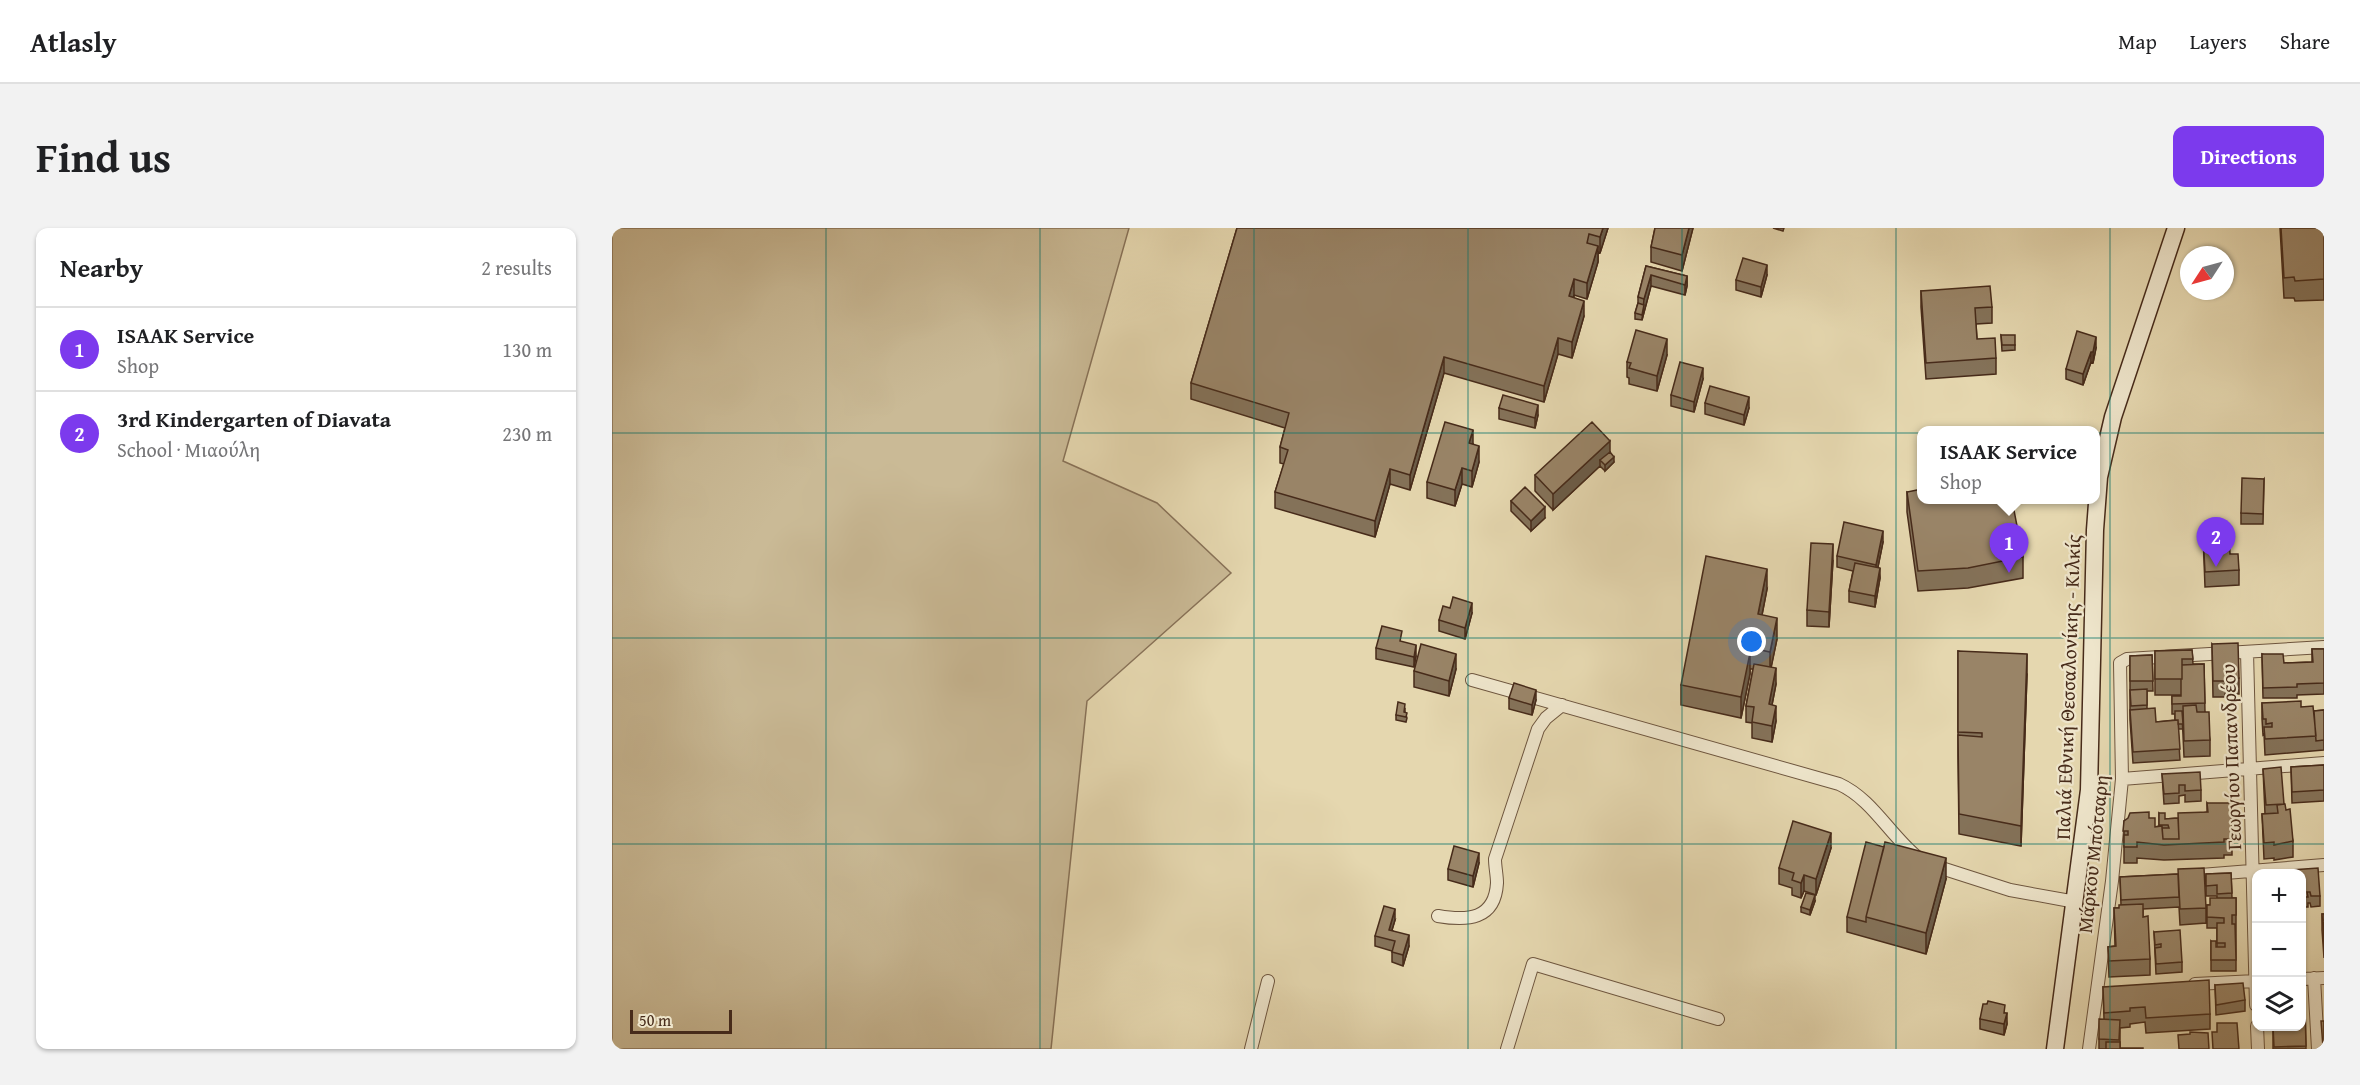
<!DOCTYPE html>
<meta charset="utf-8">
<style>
:root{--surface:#fff;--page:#f2f2f2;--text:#202124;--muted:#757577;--line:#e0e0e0;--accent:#7c3aed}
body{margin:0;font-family:"Gentium Book Plus",serif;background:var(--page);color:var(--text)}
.controls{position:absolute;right:18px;bottom:18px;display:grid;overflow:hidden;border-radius:12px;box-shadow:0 2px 4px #0004}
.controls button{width:54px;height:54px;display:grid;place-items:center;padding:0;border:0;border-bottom:2px solid var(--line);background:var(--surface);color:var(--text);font:30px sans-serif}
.compass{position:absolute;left:1568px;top:18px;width:54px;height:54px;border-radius:50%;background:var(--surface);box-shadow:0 2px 4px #0004;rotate:234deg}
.scale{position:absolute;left:18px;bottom:15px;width:102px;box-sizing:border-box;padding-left:6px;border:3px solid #472b1a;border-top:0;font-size:16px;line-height:21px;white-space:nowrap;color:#472b1a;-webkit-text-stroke:4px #eee5cb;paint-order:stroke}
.you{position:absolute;left:1140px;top:414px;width:21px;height:21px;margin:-15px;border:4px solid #fff;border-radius:50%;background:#1a73e8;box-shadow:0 0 0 9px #1a73e833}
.badge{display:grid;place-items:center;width:39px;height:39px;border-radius:50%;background:var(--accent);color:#fff;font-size:20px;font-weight:700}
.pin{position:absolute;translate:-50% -50px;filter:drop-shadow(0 2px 3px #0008)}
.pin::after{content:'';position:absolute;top:32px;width:21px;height:18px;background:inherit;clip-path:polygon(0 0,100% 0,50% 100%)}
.popup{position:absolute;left:1305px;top:198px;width:183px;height:78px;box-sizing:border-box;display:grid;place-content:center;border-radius:12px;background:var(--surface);filter:drop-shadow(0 2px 4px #0005);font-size:20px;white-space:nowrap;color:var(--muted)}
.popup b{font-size:22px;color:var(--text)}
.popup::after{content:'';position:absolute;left:50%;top:100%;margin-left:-12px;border:12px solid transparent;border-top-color:var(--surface)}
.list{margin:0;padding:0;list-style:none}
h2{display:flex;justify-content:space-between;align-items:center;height:78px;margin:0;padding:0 24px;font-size:26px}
h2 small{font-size:20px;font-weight:400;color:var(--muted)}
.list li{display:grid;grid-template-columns:39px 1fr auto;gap:18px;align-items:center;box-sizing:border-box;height:84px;padding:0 24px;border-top:2px solid var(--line)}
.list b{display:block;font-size:22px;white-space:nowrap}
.list p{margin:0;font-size:20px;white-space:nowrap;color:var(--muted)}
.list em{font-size:20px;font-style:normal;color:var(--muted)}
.icon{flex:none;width:33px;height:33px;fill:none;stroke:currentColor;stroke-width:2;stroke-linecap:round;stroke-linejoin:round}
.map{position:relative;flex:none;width:1712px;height:821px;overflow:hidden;border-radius:12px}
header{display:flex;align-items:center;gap:36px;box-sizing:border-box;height:84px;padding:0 30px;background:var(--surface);border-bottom:2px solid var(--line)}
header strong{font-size:28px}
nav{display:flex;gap:33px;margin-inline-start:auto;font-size:21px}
.intro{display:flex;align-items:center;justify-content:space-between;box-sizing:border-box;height:144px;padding:0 36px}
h1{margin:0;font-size:42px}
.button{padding:15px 27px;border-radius:12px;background:var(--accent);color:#fff;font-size:21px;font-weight:700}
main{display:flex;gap:36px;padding:0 36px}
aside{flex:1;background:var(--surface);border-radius:12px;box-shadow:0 2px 4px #0004}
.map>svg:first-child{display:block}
.green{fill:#caba96;stroke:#887258;stroke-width:1.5}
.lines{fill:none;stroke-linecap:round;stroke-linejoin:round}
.street-casing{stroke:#6e563f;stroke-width:14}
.secondary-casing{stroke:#472b1a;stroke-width:19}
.street{stroke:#eee5cb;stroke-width:12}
.secondary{stroke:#eee5cb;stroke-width:16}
.wall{fill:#847259;stroke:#472b1a;stroke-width:1.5}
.shaded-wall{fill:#6b5c48;stroke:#472b1a;stroke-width:1.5}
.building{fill:#998467;stroke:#472b1a;stroke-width:1.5}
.grid{fill:none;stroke:#0f766e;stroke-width:1.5;stroke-opacity:0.55}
.labels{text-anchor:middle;stroke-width:4.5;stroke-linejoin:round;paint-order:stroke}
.street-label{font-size:20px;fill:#472b1a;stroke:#eee5cb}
</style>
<header>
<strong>Atlasly</strong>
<nav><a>Map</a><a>Layers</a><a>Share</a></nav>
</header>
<div class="intro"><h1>Find us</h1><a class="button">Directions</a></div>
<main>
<aside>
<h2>Nearby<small>2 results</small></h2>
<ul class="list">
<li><span class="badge">1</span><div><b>ISAAK Service</b><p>Shop</p></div><em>130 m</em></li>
<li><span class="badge">2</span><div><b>3rd Kindergarten of Diavata</b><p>School · Μιαούλη</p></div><em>230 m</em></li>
</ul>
</aside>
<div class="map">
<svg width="1712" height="821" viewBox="0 0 1712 821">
<rect width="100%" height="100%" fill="#e5d7af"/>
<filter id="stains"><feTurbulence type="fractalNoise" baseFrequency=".00333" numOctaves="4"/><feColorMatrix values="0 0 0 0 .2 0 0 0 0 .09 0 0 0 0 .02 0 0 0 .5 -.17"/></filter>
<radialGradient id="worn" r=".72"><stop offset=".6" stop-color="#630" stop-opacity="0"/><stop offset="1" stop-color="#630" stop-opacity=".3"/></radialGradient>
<path class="green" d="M0,0H517L451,233L545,275L619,345L475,473L439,821H0Z"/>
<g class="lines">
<g class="street-casing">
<path id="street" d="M1635,424L1644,777
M860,452L1227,556C1260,571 1277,606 1305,629
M1510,551L1712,535
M1320,637L1398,662L1464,674
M1576,648L1712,637
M826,688C855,693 883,692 885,655C885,647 883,639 883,631L926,501L934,490L950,477
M1702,750L1706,821
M1690,751L1712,750
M1583,756L1644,753
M1645,798L1646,821
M639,821L656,753
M895,821L921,736L1106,791
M1477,821L1500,653L1510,551L1508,435L1515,431L1712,419"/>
</g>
<g class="secondary-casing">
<path id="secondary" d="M1443,821L1477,562L1483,302L1487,249L1501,189L1564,0"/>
</g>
<use href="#street" class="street"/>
<use href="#secondary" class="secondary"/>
</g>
<path class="wall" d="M625,0H996L988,25L986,24V34L975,71L962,67V70L972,88L960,130L946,126L932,174L832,145L798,262L778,256L763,309L663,280V264L672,236L668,235V219L673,200L579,171V155Z
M1043,0H1081L1070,43L1039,34V19Z
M1161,0H1172L1171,3Z
M1668,0H1712V72L1683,73L1682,70H1672Z
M1034,38L1075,48V58L1073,67L1039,58L1030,92L1023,91V85L1026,75V69Z
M1155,47L1149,69L1124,62V52Z
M1309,63L1380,79V95L1364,96L1365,111L1384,130V146L1314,151L1309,79Z
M1389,107L1403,117V122L1390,123Z
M1484,120L1481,135L1479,134L1471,157L1454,151V141Z
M1055,127L1045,163L1017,156V150L1015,149V134Z
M1091,151L1082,184L1059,178V167Z
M1093,175L1137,180L1132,197L1093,186Z
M887,180L926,187L923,200L887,191Z
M861,216L867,234L860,259L850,256L843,278L815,270V254Z
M998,224L1002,234L993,243L988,238L941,282L923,263V247Z
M1652,251L1651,296H1629V285Z
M1295,264L1411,329V350L1356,360L1306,363L1295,284Z
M899,273L933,290L919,303L899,283Z
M1591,306L1618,326L1627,342V357L1593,359Z
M1271,314L1266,339L1268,350L1263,379L1237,374V363L1241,343L1225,339V328Z
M1221,332L1217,399L1195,398V382Z
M1155,361L1150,387L1165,411L1159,439L1164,456L1160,477L1164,493L1160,514L1140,510V495L1134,494V478L1141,441H1138V446L1129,490L1069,477V457Z
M860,385L853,411L827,403V392Z
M790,414L804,428L802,439L764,431V420Z
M1600,416L1627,450V466H1613V469H1601Z
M1700,421H1712V466L1685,467V470H1651L1650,426L1672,435L1700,434Z
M1580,422L1581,436H1592L1593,484L1598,512V528L1572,529L1570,486L1571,501H1566L1568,532L1521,535L1518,492V428L1540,427L1541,463H1535V480L1544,494L1563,492V486H1560V468H1569V467H1543V423Z
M1346,423L1415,446L1409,618L1347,606L1346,528Z
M844,441L837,468L802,459V443Z
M897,470L924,472L920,487L897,481Z
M1650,475L1689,479L1702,483L1712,482V522L1653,527L1652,506L1651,507L1650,491Z
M793,481V484L795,490L794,494L784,492V487Z
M1712,537V573L1680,575L1679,539Z
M1651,541L1672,576L1681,613V629L1662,632V630L1652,631L1650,586H1653Z
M1550,546L1589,562V573L1573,574V567L1567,568V575L1552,576Z
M1595,575L1620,611V627H1612V630L1552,632L1525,630V635H1512V593L1537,590L1543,599L1547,598V585L1553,591L1566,590L1595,584Z
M1219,620L1204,667L1192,663L1189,670L1180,667V660L1167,656V640Z
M867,635L861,659L836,652V641Z
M1619,645L1620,670H1624V743H1599V713L1604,719H1605V700H1595V677H1598L1605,670V668H1594V646Z
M1689,645L1708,668V678L1699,679L1698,675H1696V679H1689Z
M1566,646L1594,680V695L1568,697L1567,679L1531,681V689L1538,731V747L1497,749L1496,719L1503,718L1502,680H1507L1509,677L1508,649Z
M1334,651L1314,726L1235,704V689Z
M1203,673L1198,687L1189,684V679Z
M1710,686H1712V730L1710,702Z
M783,692L780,702L797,718L791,738L780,734V723L763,718V708Z
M1542,704L1570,734V744L1544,746Z
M1603,757L1633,772V783L1604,787Z
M1491,759L1598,786V801L1534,805L1533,794L1518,796V799L1508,800V821H1487V811L1492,791Z
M1375,776L1393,785L1395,796L1392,807L1368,801V791Z
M1693,779L1694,821H1661V798Z"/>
<path class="shaded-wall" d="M991,0H996L988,25V9Z
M1077,0H1081L1070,43V27Z
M986,18V34L975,71V55Z
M1155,37V47L1149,69V59Z
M1039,47V58L1030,92L1032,71Z
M1075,48V58L1073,67V57Z
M962,51V67L957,84V68Z
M972,73V88L960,130V114Z
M1484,109V120L1481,135V124Z
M946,110V126L932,174V158Z
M1055,111V127L1045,163V148Z
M1479,124V134L1471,157V146Z
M832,129V145L798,262V247Z
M1091,140V151L1082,184V174Z
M1137,169V180L1132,197V187Z
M926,177V187L923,200V190Z
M861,202V218L857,215Z
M998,213V229L988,232V238L941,282V266Z
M867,218V234L860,259V243Z
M1002,229V234L993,243V237Z
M850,240V256L843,278V262Z
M778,241V256L763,309V293Z
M933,279V290L919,303V293Z
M1271,303V314L1264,348V337Z
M1221,316V332L1217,399V384Z
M1268,340V350L1263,379V368Z
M1155,341V361L1146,407V386Z
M860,375V385L853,411V400Z
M1165,390V411L1158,445V424Z
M804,417V428L802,439V429Z
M1135,419V437L1138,425V446L1129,490V469Z
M844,426V441L837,468V453Z
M1415,426V446L1409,618V598Z
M1164,440V456L1157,492V476Z
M924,462V472L920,487V477Z
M1164,478V493L1160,514V498Z
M1219,605V620L1204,667V651Z
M867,625V635L861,659V648Z
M1334,630V651L1314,726V705Z
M1192,647V663L1189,670V655Z
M1203,667V673L1198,687V682Z
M783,681V692L777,712V702Z
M797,707V718L791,738V727Z
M1395,785V796L1392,807V796Z"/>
<path class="building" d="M625,0H991L988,9L977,6L975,15L986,18L975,55L962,51L957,68L972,73L960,114L946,110L932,158L832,129L798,247L778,241L763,293L663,264L676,222L668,219L677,185L579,155Z
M1043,0H1077L1070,27L1039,19Z
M1669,0H1712V51L1683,53L1682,49L1672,50Z
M1131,30L1155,37L1149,59L1124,52Z
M1034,38L1075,48L1073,57L1039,47L1032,71L1026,69Z
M1378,58L1380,79L1363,80L1364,96L1365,111L1383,110L1384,130L1314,135L1309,63Z
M1026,75L1032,77L1030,87L1023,85Z
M1024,102L1055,111L1045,148L1017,140L1019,135L1015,134Z
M1465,103L1484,109L1481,124H1479L1471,146L1454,141Z
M1389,107H1403V117H1390Z
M1068,134L1091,140L1082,174L1059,167Z
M1098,158L1137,169L1132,187L1093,175Z
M891,167L926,177L923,190L887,180Z
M833,194L861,202L857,215L867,218L860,243L850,240L843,262L815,254Z
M980,194L998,213L941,266L923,247Z
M998,224L1002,229L993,237L988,232Z
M1630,250L1652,251L1651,286L1629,285Z
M913,259L933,279L919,293L899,273Z
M1310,261V272H1400L1411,329L1356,340L1306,343L1295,264Z
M1232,294L1271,303L1264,337L1225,328Z
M1617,305L1618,326H1626L1627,342L1593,344L1591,306Z
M1199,315L1221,316L1217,384L1195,382Z
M1094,328L1155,341L1146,386L1165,390L1158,424L1135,419L1134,424L1138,425L1129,469L1069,457Z
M1243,335L1268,340L1263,368L1237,363Z
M841,369L860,375L853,400L827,392L831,378L838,380Z
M770,398L790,403L788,413L804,417L802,429L764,420Z
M1626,415L1627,450L1613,451V453H1601L1600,416Z
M809,416L844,426L837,453L802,443Z
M1700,421H1712V455L1685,456V459L1651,460L1650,426H1671L1672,435L1701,434Z
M1580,422L1581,431H1570V451H1543V423Z
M1346,423L1415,426L1409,598L1347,586L1346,507L1370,509V505L1346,504Z
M1540,427L1541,453H1518V428Z
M1142,436L1164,440L1157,476L1164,478L1160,498L1140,494L1142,479L1134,478Z
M1592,436L1593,475L1560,476V468H1569V451H1570V437Z
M902,455L924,462L920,477L897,470Z
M1535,461V477L1519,478L1518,462Z
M1689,473V479L1701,478L1704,508L1653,511L1652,499H1660V495L1654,496V491H1651L1650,475Z
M786,474L793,476L792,484L795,485L794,489L784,487Z
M1584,477L1585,484H1597L1598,512L1572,513L1571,478Z
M1543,480L1544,494L1566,492L1568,521L1521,524L1518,482Z
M1712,482V512L1704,513L1702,483Z
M1563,483H1570L1571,496H1566V492H1563Z
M1712,537V562L1680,564L1679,539Z
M1669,539L1672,576L1654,577L1651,541Z
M1588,544L1589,562L1573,563V557H1567V565L1552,566L1550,546Z
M1595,575H1619L1620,611H1612V614L1552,617L1525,614V619H1512V607H1516V603H1511L1512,593L1516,590L1518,585L1537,584V590H1543V599L1550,598L1551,611H1567L1566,585L1596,584Z
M1673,576L1674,582L1678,581L1681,613L1662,617V614L1652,615L1650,586L1666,585L1665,577Z
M1547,585H1553V591L1566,590L1567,611H1551L1550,600H1557L1556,597H1547Z
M1181,593L1219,605L1204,651L1192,647L1189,655L1180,652L1182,645L1167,640Z
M1254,614L1272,619L1254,689V694L1235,689Z
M1273,614L1334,630L1314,705L1254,689Z
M842,618L867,625L861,648L836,641Z
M1592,640L1594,680L1568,681L1566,641Z
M1706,640L1708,668H1699L1698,664H1695L1696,669H1689V645H1679V642Z
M1655,642H1671V645H1655Z
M1619,645L1620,665L1605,666V657L1594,658V646Z
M1566,646L1567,669L1509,672L1508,649Z
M1194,665L1203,667L1198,682L1189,679Z
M1598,670H1624V687H1620V696H1623L1624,732H1599V713H1604V719H1613V715H1605V695H1612V690L1595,689V677H1598Z
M1531,676V689L1536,688L1538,731L1497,733L1496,719L1504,718L1502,680H1507V677Z
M772,678L783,681L777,702L797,707L791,727L780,724L783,713L763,708Z
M1710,686H1712V714Z
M1568,702L1570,734L1544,736L1543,720L1549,719V716L1543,717L1542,704Z
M1597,752L1598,786L1534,790L1533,779L1518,780V783L1492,785L1491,759Z
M1631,755L1633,772L1604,777L1603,757Z
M1376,773L1393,777L1392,785H1395L1392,796L1368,791L1371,776H1375Z
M1689,779H1693L1694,818L1662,819L1661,798H1689Z
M1487,791L1508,792L1507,812L1487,811Z
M1709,793H1712V819H1711Z
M1605,795H1625L1627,821H1601L1600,804H1605Z
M1578,804L1596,805L1597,821H1567L1566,807L1578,806Z
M1494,814H1508V821H1494Z
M1509,820H1531V821H1509Z"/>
<path class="grid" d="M214,0V821M428,0V821M642,0V821M856,0V821M1070,0V821M1284,0V821M1498,0V821M0,205H1712M0,410H1712M0,616H1712"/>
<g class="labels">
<g class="street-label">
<text transform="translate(1456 459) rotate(-88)" y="7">Παλιά Εθνική Θεσσαλονίκης - Κιλκίς</text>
<text transform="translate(1619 529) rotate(-92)" y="7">Γεωργίου Παπανδρέου</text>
<text transform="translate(1481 626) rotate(-84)" y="7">Μάρκου Μπότσαρη</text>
</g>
</g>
<rect width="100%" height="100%" filter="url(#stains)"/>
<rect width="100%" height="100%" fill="url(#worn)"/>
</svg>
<div class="controls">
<button>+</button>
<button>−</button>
<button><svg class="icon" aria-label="layers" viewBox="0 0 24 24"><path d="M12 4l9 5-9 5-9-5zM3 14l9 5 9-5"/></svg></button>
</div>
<svg class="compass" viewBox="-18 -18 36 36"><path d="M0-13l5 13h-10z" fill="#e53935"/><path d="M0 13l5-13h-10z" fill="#757577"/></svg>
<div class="scale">50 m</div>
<div class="you"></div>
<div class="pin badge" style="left:1397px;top:345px">1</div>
<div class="popup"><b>ISAAK Service</b>Shop</div>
<div class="pin badge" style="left:1604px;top:339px">2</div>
</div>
</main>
